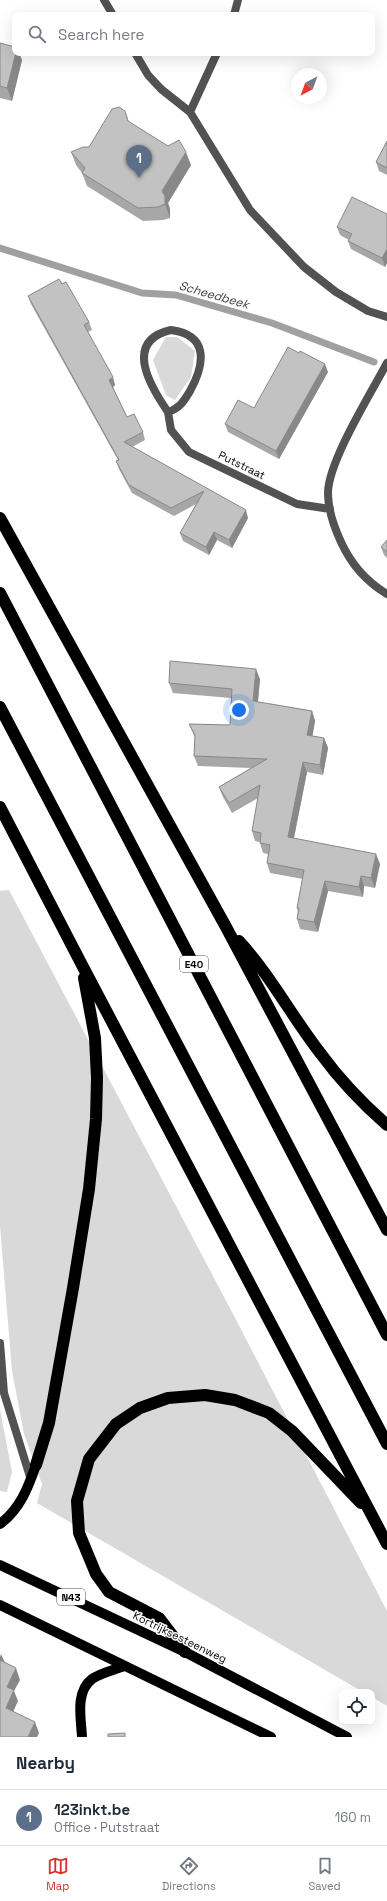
<!DOCTYPE html>
<meta charset="utf-8">
<style>
:root{--surface:#fff;--page:#f2f2f3;--text:#1f2937;--muted:#747a83;--line:#e0e1e3;--accent:#d93025}
body{margin:0;font-family:"Space Grotesk",sans-serif;background:var(--page);color:var(--text)}
.controls{position:absolute;right:12px;bottom:12px;display:grid;overflow:hidden;border-radius:8px;box-shadow:0 4px 16px #0002}
.controls button{width:36px;height:36px;display:grid;place-items:center;padding:0;border:0;border-bottom:1px solid var(--line);background:var(--surface);color:var(--text);font:20px sans-serif}
.compass{position:absolute;left:291px;top:68px;width:36px;height:36px;border-radius:50%;background:var(--surface);box-shadow:0 4px 16px #0002;rotate:221deg}
.you{position:absolute;left:239px;top:710px;width:14px;height:14px;margin:-10px;border:3px solid #fff;border-radius:50%;background:#1a73e8;box-shadow:0 0 0 6px #1a73e833}
.badge{display:grid;place-items:center;width:26px;height:26px;border-radius:50%;background:var(--accent);color:#fff;font-size:13px;font-weight:700}
.pin{position:absolute;translate:-50% -33px;filter:drop-shadow(0 1px 2px #0008)}
.pin::after{content:'';position:absolute;top:21px;width:14px;height:12px;background:inherit;clip-path:polygon(0 0,100% 0,50% 100%)}
.list{margin:0;padding:0;list-style:none}
h2{display:flex;justify-content:space-between;align-items:center;height:52px;margin:0;padding:0 16px;font-size:17px}
h2 small{font-size:13px;font-weight:400;color:var(--muted)}
.list li{display:grid;grid-template-columns:26px 1fr auto;gap:12px;align-items:center;box-sizing:border-box;height:56px;padding:0 16px;border-top:1px solid var(--line)}
.list b{display:block;font-size:15px;white-space:nowrap}
.list p{margin:0;font-size:13px;white-space:nowrap;color:var(--muted)}
.list em{font-size:13px;font-style:normal;color:var(--muted)}
.icon{flex:none;width:22px;height:22px;fill:none;stroke:currentColor;stroke-width:2;stroke-linecap:round;stroke-linejoin:round}
.map{position:relative;flex:none;width:387px;height:1737px;overflow:hidden}
.search{position:absolute;background:var(--surface);box-shadow:0 4px 16px #0002;left:12px;right:12px;top:12px;height:44px;display:flex;align-items:center;gap:10px;box-sizing:border-box;padding:0 14px;border-radius:8px;color:var(--muted);font-size:15px}
.sheet{height:108px;background:var(--surface)}
nav{display:flex;justify-content:space-around;align-items:center;box-sizing:border-box;height:56px;border-top:1px solid var(--line);background:var(--surface);font-size:11px;color:var(--muted)}
nav a{display:grid;justify-items:center;gap:2px}
nav .on{color:var(--accent)}
.map>svg:first-child{display:block}
.green{fill:#d9d9d9}
.lines{fill:none;stroke-linecap:round;stroke-linejoin:round}
.stream{stroke:#a0a0a0;stroke-width:7}
.street{stroke:#525252;stroke-width:8}
.primary{stroke:#000;stroke-width:10}
.highway{stroke:#000;stroke-width:12}
.wall{fill:#a7a7a7}
.shaded-wall{fill:#888}
.building{fill:#c2c2c2;stroke:#888}
.labels{text-anchor:middle;stroke-width:3;stroke-linejoin:round;paint-order:stroke}
.shield{fill:#fff;stroke:#4c4c4c;stroke-width:1}
.shield-label{font-size:10px;font-weight:bold;fill:#000}
.street-label{font-size:11px;fill:#000;stroke:#fff}
.water-label{font-size:12px;font-style:italic;fill:#414141;stroke:#fff}
</style>
<div class="map">
<svg width="387" height="1737" viewBox="0 0 387 1737">
<rect width="100%" height="100%" fill="#fff"/>
<path class="green" d="M166,337H177L195,351L191,377L175,400L166,395L153,360Z
M9,890L232,1312L387,1611V1706L372,1697V1692H363L37,1503L42,1484L24,1434L12,1371L0,1226V891Z
M0,1409L12,1472L7,1492L0,1491Z"/>
<g class="lines">
<path class="stream" d="M0,248L142,293L176,295L272,323L374,362"/>
<path class="street" d="M104,0L113,15
M234,15L238,0
M135,53L148,75L161,89L190,112L250,210L304,267L336,292L368,311L387,317
M190,112L217,53
M171,330C209,335 205,364 190,391C184,401 180,408 168,412C150,386 123,341 171,330Z
M387,363C371,393 328,462 328,493C328,510 334,527 341,542C351,564 367,582 387,594
M168,412L171,430L189,452L297,504L330,509
M0,1343L4,1393L31,1480"/>
<path class="primary" d="M0,1524C20,1509 28,1488 36,1465
M0,1565L185,1652L347,1737
M0,1605L271,1737
M82,1737C81,1718 75,1692 92,1679C100,1673 114,1670 124,1666"/>
<path class="highway" d="M0,518L226,927L387,1230
M0,593L387,1335
M0,707L387,1444
M0,807L82,965L387,1544
M239,941C271,976 292,1017 321,1054C340,1080 363,1104 387,1125
M36,1465L49,1423L73,1288L89,1189L96,1119L97,1078L95,1038L84,978
M185,1652L159,1618L109,1592L96,1574L79,1533L77,1501L89,1459L116,1424L140,1408L168,1398L205,1395L235,1400L269,1413L292,1431L361,1503"/>
</g>
<path class="wall" d="M0,43L15,53H19L22,60L12,101L0,98Z
M125,111L129,122L191,165L168,203L170,209V218L163,220L143,221L87,186L82,173L76,165L71,152L89,147Z
M387,141V175L379,171L376,162Z
M387,214V263L385,267L351,249L348,241L349,240L340,235L337,227Z
M62,284L89,322L92,330L88,332L115,385L113,387L127,417L143,432L145,440L132,447L248,518L232,548L217,540L209,555L183,541L180,533L196,504L174,516L132,493L119,469L116,461L118,460L31,304L28,296Z
M328,372L279,459L228,432L225,424L254,408Z
M387,540V558L384,555L381,547Z
M260,679L258,702L312,711L315,721L312,736L324,738L328,748L323,775L307,772L294,838L380,864L375,888L364,886L363,897L328,891L318,932L300,929L297,919L298,912L297,908L303,879L270,873L267,863L268,854L263,853L260,843V842L255,841L252,831L258,798L232,813L223,797L219,787L251,768L198,766L194,756L195,738L189,724L230,725L231,698L173,693L169,683Z"/>
<path class="shaded-wall" d="M16,53H19L22,60L12,101L7,88Z
M186,152L191,165L168,203L170,209V218L165,204L162,191Z
M387,249V263L385,267L382,258Z
M325,364L328,372L279,459L276,451Z
M113,377L115,385L112,388L109,380Z
M246,510L248,518L232,548L229,540Z
M214,532L217,540L209,555L206,547Z
M256,669L260,679L257,711L253,701Z
M312,711L315,721L311,745L307,735Z
M324,738L328,748L323,775L320,765Z
M303,762L307,772L292,847L288,837Z
M376,854L380,864L375,888L371,878Z
M361,876L364,886L363,897L359,887Z
M325,881L328,891L318,932L314,922Z
M1,1654L6,1665L0,1663V1657Z
M16,1668L20,1680L14,1691L18,1701L10,1719L6,1708L7,1687Z
M35,1722L39,1733L37,1737H28Z"/>
<path class="building" d="M0,43L15,47V53H16L7,88L0,86Z
M119,107L125,111L128,121L168,146L179,140L186,152L162,191L165,196V204L158,207L138,208L82,173L85,168L71,152L83,147H89L112,109Z
M387,141V168L376,162Z
M352,197L387,214V249L382,258L348,241L352,234L337,227Z
M59,279L62,284L66,282L89,322L84,325L113,377L109,380L127,417L134,414L143,432L124,442L246,510L229,540L214,532L206,547L180,533L204,491L171,508L129,485L116,461L119,460L28,296Z
M288,347L299,353L300,351L325,364L276,451L225,424L238,400L254,408Z
M387,540V552L381,547Z
M170,661L256,669L253,701L312,711L307,735L324,738L320,765L303,762L288,837L376,854L371,878L361,876L359,887L325,881L314,922L297,919L299,908H297L304,870L267,863L270,845L260,843L261,833L252,831L260,785L229,803L219,787L267,759L194,756L195,735L189,724L230,725L232,689L169,683Z
M0,1660L16,1668L7,1687L14,1690L6,1708L35,1722L28,1737H0Z
M125,1733V1737H108V1734Z"/>
<g class="labels">
<g class="shield">
<rect x="180" y="956" width="28" height="16" rx="3"/>
<rect x="57" y="1589" width="28" height="16" rx="3"/>
</g>
<g class="shield-label">
<text x="194" y="968">E40</text>
<text x="71" y="1601">N43</text>
</g>
<g class="street-label">
<text transform="translate(242 465) rotate(26)" y="4">Putstraat</text>
<text transform="translate(180 1637) rotate(26)" y="4">Kortrijksesteenweg</text>
</g>
<g class="water-label">
<text transform="translate(214 295) rotate(16)" y="4">Scheedbeek</text>
</g>
</g>
</svg>
<div class="controls">
<button><svg class="icon" aria-label="locate" viewBox="0 0 24 24"><circle cx="12" cy="12" r="6"/><path d="M12 2v4M12 18v4M2 12h4M18 12h4"/></svg></button>
</div>
<svg class="compass" viewBox="-18 -18 36 36"><path d="M0-13l5 13h-10z" fill="#e53935"/><path d="M0 13l5-13h-10z" fill="#747a83"/></svg>
<div class="you"></div>
<div class="pin badge" style="left:139px;top:178px;background:#5c6f8a">1</div>
<div class="search"><svg class="icon" aria-label="search" viewBox="0 0 24 24"><circle cx="10" cy="10" r="6"/><path d="M15 15l6 6"/></svg>Search here</div>
</div>
<section class="sheet">
<h2>Nearby<small></small></h2>
<ul class="list">
<li><span class="badge" style="background:#5c6f8a">1</span><div><b>123inkt.be</b><p>Office · Putstraat</p></div><em>160 m</em></li>
</ul>
</section>
<nav>
<a class="on"><svg class="icon" aria-label="map" viewBox="0 0 24 24"><path d="M3 6l6-2 6 2 6-2v14l-6 2-6-2-6 2zM9 4v14M15 6v14"/></svg>Map</a>
<a><svg class="icon" aria-label="directions" viewBox="0 0 24 24"><path d="M12 3l9 9-9 9-9-9zM9 14v-3h6M13 9l2 2-2 2"/></svg>Directions</a>
<a><svg class="icon" aria-label="saved" viewBox="0 0 24 24"><path d="M7 4h10v16l-5-4-5 4z"/></svg>Saved</a>
</nav>
